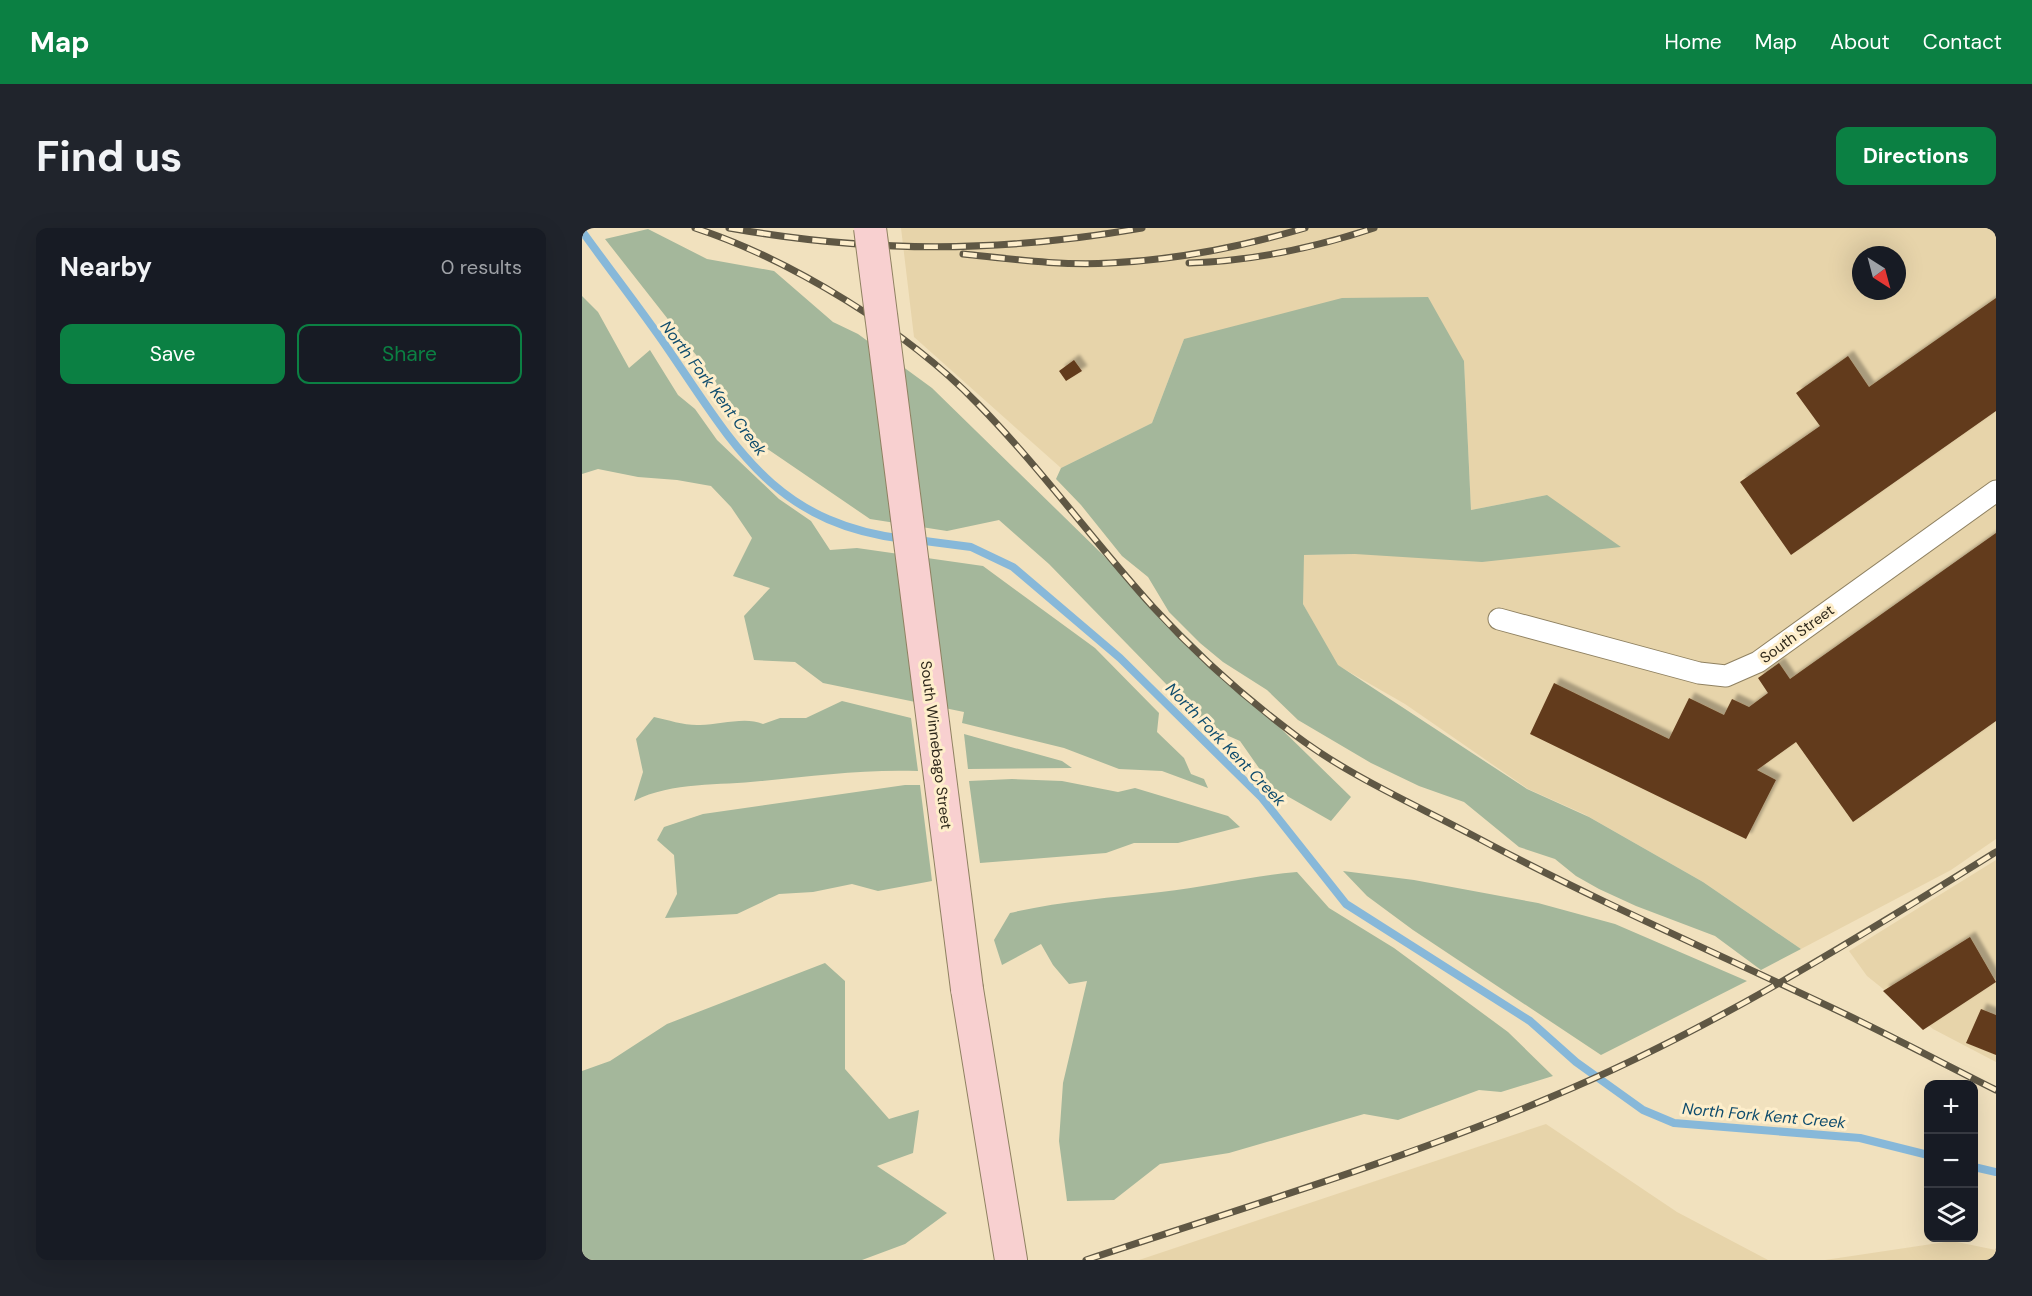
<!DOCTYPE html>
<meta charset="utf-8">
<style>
:root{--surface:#171b24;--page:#20242c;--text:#f1f3f6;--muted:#9ea1a6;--line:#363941;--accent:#0b8043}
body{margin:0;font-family:"DM Sans",sans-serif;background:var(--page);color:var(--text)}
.controls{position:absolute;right:18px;bottom:18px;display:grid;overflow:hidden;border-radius:12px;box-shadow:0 6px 24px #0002}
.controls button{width:54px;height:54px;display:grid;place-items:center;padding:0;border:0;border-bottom:2px solid var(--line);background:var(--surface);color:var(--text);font:30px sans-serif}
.compass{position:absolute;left:1270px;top:18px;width:54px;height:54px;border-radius:50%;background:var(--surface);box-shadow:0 6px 24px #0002;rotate:144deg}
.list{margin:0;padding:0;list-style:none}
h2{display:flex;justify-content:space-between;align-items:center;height:78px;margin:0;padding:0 24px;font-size:26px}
h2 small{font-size:20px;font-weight:400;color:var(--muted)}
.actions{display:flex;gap:12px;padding:18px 24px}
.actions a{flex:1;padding:14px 0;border:2px solid var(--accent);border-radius:12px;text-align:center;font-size:21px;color:var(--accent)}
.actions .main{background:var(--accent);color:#fff}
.icon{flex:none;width:33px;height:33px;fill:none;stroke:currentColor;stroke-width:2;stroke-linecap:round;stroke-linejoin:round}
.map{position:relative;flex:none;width:1414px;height:1032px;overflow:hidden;border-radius:12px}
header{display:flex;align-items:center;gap:36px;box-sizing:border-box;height:84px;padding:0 30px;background:var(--accent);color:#fff}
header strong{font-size:28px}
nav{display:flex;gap:33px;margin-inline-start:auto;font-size:21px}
.intro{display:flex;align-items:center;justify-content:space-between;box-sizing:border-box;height:144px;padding:0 36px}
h1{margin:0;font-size:42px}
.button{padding:15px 27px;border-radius:12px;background:var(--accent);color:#fff;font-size:21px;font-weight:700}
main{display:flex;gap:36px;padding:0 36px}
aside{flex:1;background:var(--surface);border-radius:12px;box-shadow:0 6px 24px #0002}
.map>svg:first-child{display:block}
.built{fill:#e7d4aa;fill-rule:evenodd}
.green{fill:#a4b79b}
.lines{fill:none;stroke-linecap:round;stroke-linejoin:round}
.stream{stroke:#87b8d9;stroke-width:8}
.building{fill:#623b1c;filter:url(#shadow)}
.minor-casing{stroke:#8f8161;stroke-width:23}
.secondary-casing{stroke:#8f8161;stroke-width:34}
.minor{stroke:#fff;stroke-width:21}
.secondary{stroke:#f8d0d0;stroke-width:32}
.rail-casing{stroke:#5f5744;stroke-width:7}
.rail{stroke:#feeecb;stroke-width:4.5;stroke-dasharray:14;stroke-linecap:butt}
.secondary-bridge-casing{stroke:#8f8161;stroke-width:34;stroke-linecap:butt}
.secondary-bridge{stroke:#f8d0d0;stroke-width:32}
.labels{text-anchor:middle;stroke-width:6;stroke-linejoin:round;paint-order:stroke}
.street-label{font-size:15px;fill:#2d271a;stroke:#feeecb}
.water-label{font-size:16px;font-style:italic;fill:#0f4c6d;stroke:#feeecb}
</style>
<header>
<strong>Map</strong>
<nav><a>Home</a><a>Map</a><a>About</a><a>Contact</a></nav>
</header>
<div class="intro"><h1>Find us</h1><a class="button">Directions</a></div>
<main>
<aside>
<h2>Nearby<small>0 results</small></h2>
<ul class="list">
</ul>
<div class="actions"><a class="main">Save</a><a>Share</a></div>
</aside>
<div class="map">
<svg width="1414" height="1032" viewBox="0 0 1414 1032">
<defs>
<filter id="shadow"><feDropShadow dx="5.5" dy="-5.5" stdDeviation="1.5" flood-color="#0004"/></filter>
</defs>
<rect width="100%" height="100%" fill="#f1e1be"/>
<path class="built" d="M319,0H1414V611L1369,642L1219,721L1121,654L1002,586L946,561L823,476L755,437L721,376V327L773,326L965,267L889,282L882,133L602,111L570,195L479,240L332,109ZM1279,27H1315V63H1279Z
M1414,632V834L1351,801L1285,748L1267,723Z
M964,896L1095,984L1186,1032H557Z
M1370,1013L1414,1022V1032H1243Z"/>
<path class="green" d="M66,1L125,31L192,43L251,94L276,106L350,160L769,569L749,593L691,560L658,513L626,499L467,336L417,292L365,303L288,291L162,205L118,132L23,11Z
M0,68L16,84L47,140L68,122L96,167L113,181L135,212L197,271L229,293L248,322L275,320L401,338L513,420L577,485L575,504L602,530L609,546L622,551L626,560L580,543L537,541L482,520L380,495L382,484L241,455L213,434L172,432L162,388L188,360L151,348L170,310L149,279L129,258L95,252L56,249L16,241L0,246Z
M846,69L882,133L889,282L965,267L1039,319L900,334L773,326L722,327L721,376L756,437L945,561L1007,589L1121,654L1219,721L1179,742L1133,708L1054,678L1017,661L994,648L973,631L937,619L882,574L837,558L789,535L716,492L685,462L641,434L618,415L587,384L566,349L540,328L499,277L474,251L479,240L570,195L602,111L760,70Z
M260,473L329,490L336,543C283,541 232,548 179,553C137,558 91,553 52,573L61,544L54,511L72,489C86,492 101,497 115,497C136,498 161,488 181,496L198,490H224Z
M382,506L480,533L490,540L386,541Z
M430,551L480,553L536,564L553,560L646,588L658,599L596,615H552L524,625L398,635L387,553Z
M323,557H338L350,653L296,663L270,656L231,664L197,666L155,686L83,690L95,666L92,627L75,612L82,599L121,586Z
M761,643L832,652L956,675L1033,696L1165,753L1019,827L831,702L785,668Z
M715,644L747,680L812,720L926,804L971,848L919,864L897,862L816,892L782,886L647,925L578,936L532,972L485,973L477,913L481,855L505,753L487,756L471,737L459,716L420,737L412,712L428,685C478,673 528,670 579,664C625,659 669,648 715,644Z
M243,735L263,753V841L307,891L337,882L331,925L295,938L365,985L323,1016L280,1032H0V843L28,833L85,796Z"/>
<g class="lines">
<path class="stream" d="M0,3C28,42 57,79 84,118C152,217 191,295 322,311
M335,312L389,319L431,339L538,430L680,570L764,676L948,793L994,834L1061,882L1092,895L1278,910L1346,927
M1392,939L1414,944"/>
</g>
<path class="building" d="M1414,70V183L1209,327L1158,254L1238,198L1214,165L1266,128L1287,159Z
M492,132L500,143L484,153L477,143Z
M1414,305V493L1271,594L1214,514L1175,542L1194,552L1164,611L948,506L972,455L1087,511L1107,470L1142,487L1150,471L1167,479L1186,465L1176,450L1197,435L1208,451Z
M1388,709L1414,754L1341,802L1301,763Z
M1399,781L1414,787V827L1384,815Z"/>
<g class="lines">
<g class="minor-casing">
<path id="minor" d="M917,391L1117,445L1144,448L1176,434L1414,263"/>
</g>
<g class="secondary-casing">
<path id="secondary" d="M385,761L429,1032"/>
</g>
<use href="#minor" class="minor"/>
<use href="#secondary" class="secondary"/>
<g class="rail-casing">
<path id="rail" d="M113,0C210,32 324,102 395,175C458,239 511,313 571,379C614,426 662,469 713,507C767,548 832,576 892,608C1014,673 1141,728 1265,787C1315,811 1364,837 1414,862
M147,0C290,25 417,25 560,0
M381,26C430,31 480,38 528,35C595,32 659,19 723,0
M607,35C670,33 732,20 792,0
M504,1032C660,980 818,933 969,869C1125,804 1271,713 1414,624"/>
</g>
<use href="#rail" class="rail"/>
<g class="secondary-bridge-casing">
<path id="secondary-bridge" d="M288,0L385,761"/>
</g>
<use href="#secondary-bridge" class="secondary-bridge"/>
</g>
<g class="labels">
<g class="street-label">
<text transform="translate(1215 406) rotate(-36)" y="5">South Street</text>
<text transform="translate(354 517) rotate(83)" y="5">South Winnebago Street</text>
</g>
<g class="water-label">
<text transform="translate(132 160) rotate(53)" y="6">North Fork Kent Creek</text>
<text transform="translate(644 516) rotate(46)" y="6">North Fork Kent Creek</text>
<text transform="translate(1182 887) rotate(5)" y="6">North Fork Kent Creek</text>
</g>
</g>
</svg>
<div class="controls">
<button>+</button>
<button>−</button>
<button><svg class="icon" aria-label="layers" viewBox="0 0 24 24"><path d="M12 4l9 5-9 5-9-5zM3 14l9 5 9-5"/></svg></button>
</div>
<svg class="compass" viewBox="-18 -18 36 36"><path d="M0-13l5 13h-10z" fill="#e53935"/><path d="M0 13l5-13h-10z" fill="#9ea1a6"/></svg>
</div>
</main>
